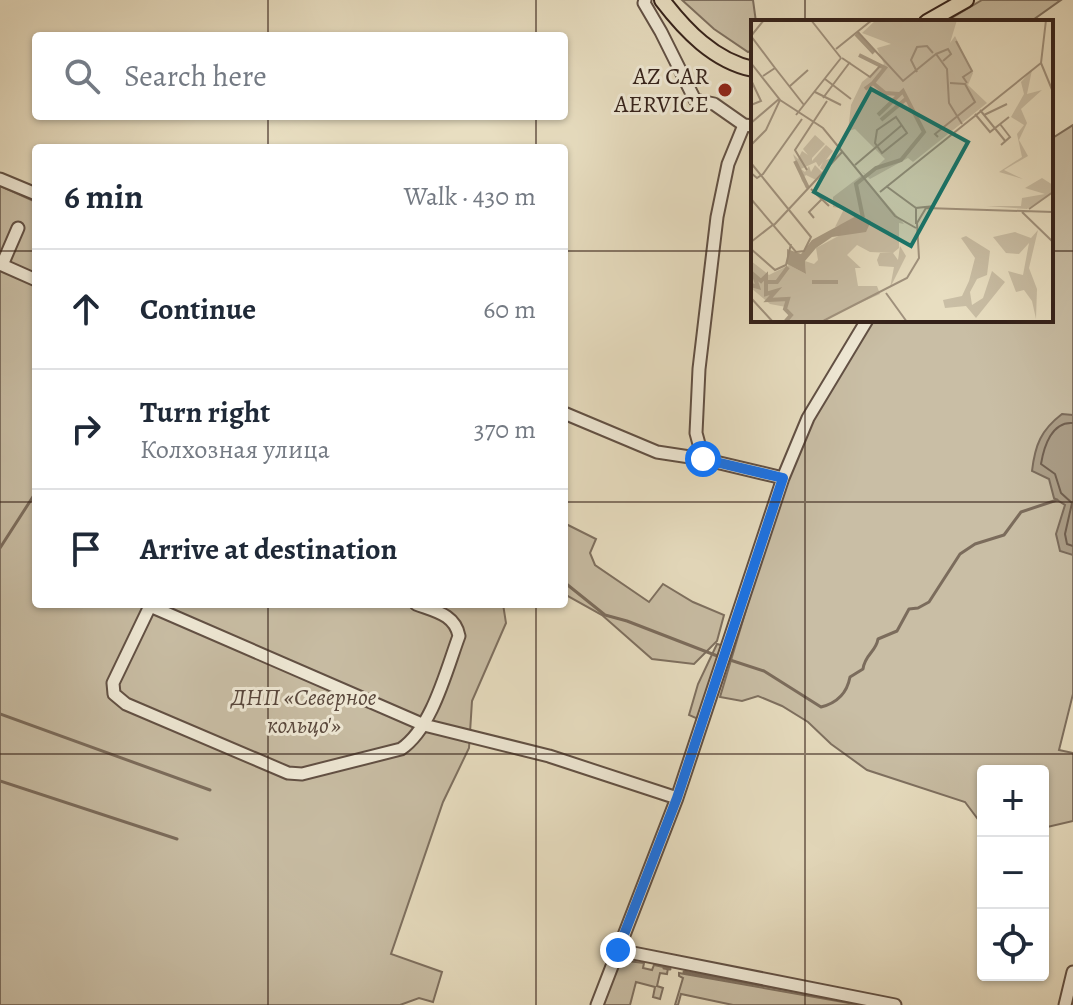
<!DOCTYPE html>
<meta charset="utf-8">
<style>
:root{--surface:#fff;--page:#f2f2f3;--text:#1f2937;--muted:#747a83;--line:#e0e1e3}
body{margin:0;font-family:Alegreya,serif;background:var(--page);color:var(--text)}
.controls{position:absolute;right:24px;bottom:24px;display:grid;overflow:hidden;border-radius:8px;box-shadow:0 2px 6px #0004}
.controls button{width:72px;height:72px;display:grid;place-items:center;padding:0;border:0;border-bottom:2px solid var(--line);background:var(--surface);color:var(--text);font:40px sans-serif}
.stop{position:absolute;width:24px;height:24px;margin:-18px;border:6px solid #1a73e8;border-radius:50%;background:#fff}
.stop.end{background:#1a73e8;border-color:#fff;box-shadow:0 2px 8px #0008}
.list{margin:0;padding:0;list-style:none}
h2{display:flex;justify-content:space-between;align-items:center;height:104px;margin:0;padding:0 32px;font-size:34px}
h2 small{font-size:26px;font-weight:400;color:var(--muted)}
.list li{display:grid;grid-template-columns:52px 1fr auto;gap:24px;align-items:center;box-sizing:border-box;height:120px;padding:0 32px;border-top:2px solid var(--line)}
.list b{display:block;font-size:30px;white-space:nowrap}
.list p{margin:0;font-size:26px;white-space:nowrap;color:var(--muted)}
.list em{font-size:26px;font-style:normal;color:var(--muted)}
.icon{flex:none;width:44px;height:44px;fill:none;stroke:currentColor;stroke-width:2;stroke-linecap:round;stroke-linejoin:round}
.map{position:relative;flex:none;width:1073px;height:1005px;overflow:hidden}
.search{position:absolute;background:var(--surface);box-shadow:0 2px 6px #0004;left:32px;top:32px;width:536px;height:88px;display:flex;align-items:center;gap:20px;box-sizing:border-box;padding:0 28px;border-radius:8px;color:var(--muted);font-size:30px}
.panel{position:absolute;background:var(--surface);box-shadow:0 2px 6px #0004;left:32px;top:144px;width:536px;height:464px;border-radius:8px}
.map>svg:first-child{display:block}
.green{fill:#c9bea5;stroke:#7e7060;stroke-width:2}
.water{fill:#ab9e88;stroke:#7b6c5c;stroke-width:2}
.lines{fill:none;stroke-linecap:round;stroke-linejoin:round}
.shore{stroke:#706051;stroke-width:2}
.stream{stroke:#7b6c5c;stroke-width:3}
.minor-casing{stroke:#615044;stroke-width:15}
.major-casing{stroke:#34211a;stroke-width:18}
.minor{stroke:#f0ead7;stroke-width:11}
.major{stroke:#e8dec1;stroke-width:14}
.route{stroke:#1a73e8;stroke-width:10}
.grid{fill:none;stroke:#34211a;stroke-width:2;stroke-opacity:0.55}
.poi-dot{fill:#8f2418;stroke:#f0ead7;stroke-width:3}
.labels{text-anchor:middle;stroke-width:6;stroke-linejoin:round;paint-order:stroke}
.poi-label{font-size:24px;fill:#34211a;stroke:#f0ead7;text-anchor:end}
.park-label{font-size:24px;font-style:italic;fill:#59483d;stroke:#f0ead7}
.inset-river{fill:none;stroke:#ab9e88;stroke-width:4}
.inset-road{fill:none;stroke:#a0927e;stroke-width:2}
.view{fill:#0f766e;fill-opacity:0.15;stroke:#0f766e;stroke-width:4}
.inset-edge{fill:none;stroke:#34211a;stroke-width:4}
</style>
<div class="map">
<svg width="1073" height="1005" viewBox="0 0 1073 1005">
<rect width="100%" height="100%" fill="#e8dec1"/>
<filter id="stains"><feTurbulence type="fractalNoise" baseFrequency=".0025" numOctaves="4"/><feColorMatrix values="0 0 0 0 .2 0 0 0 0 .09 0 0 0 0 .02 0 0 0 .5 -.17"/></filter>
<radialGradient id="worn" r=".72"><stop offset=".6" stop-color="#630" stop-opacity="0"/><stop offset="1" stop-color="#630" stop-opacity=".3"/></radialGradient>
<path class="green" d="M682,0H753L756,22H753V50L748,52L714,29Z
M982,0H1061L1030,22H945Z
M1073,125V694L1059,750L1073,753V821L1043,828V771H983V826L965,802L867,770L831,744L808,722L782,706L758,696L742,701L720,697L775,513L810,422L872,320H1051V139Z
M0,186L36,202V604H503L506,623L472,701L469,748L443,802L391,954L442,972L433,1002L419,998L400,1005H0Z
M564,523L596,539L590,553L595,565L649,602L663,584L693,602L724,615L717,641L694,664L652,659L602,615L564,594Z
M717,644L725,646L698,719L689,715L698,684Z
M619,960L644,963L643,968L652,970L654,965L668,968L667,974L660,973L657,986L663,988L660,999L653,997L655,987L636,982L630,1005H602Z
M679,973L860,1005H733L681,994L678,1005H675L683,978L679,976Z"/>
<path class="water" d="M1062,414L1073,415V555L1060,551L1056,534L1065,505L1054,498L1049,479L1032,471C1035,445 1041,430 1062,414Z"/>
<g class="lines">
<path class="shore" d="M1073,423C1052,421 1044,446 1041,464L1055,474L1061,493L1072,503L1065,534L1067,544L1073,546"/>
<path class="stream" d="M0,548L36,492
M564,582L605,615L627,621L720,657
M727,659L764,671L821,707C837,703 847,693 850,677L863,669C865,654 876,652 878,639L897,631L909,609L918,608L929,602L960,554L975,544L1004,535L1021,512L1057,500
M0,714L210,790
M0,781L177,839
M664,968L670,969
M684,972L811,994"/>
<g class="minor-casing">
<path id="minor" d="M645,0L644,3L661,32L695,100L714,104L744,125L753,126
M0,179L36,194
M0,264L36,280
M2,265L18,228
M564,413L657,452L703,459L783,478
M703,459L696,433L699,369L717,217L728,164L744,125
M151,604L113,683L114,694L126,704L288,773L302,774L401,749C432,728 446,671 459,636C455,614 434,611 416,604
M150,606L424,725L549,756L677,798
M618,950L895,1005
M597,1005L677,798L783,478L808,418L867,320
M1065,1005L1073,972"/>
</g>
<g class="major-casing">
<path id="major" d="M662,0C685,30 714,61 753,69
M927,22L966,0"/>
</g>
<use href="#minor" class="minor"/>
<use href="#major" class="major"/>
</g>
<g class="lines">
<path class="route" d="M618,950L677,798L783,478L703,459"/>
</g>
<path class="grid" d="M268,0V36M536,0V36M805,0V22M268,116V148M536,116V148M0,251H36M564,251H753M1051,251H1073M805,320V1005M0,502H36M564,502H1073M268,604V1005M536,604V1005M0,754H1073"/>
<circle class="poi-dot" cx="725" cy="90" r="8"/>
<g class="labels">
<g class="poi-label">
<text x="709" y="84">AZ CAR<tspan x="709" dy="28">AERVICE</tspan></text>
</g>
<g class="park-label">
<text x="304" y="705">ДНП «Северное<tspan x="304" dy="28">кольцо'»</tspan></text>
</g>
</g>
<g transform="translate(751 20)">
<rect width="302" height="302" fill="#e8dec1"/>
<path d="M125,0H206L199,23L204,16L222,53L217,65L236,83L162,142L157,138L119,159L110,151L116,155L134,139L104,109L97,111L100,85L111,62L133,44L126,28L140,24L111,13ZM281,50L276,74L291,70L270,89L276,103L268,120L277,136L253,150L272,159L248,152L271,137L266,114L273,105L260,97L273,74L270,62ZM64,115L74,124L61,138V141L75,125L82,131L75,140L86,136L74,152L69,148L72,142L68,147L65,142L50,149L54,152L58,146L60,152L64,145L71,152L65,160L55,155L51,159L59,169L51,161L42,134L47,139L51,131L57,135L52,129ZM111,155L153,204L148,203V228L142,233L147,240L149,226L155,236L139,268L143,247L128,246L126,240L129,233H141L119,232L106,225L96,235L110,248H104L107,266H126L129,274L67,302H35L41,295L35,287L19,284L0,268V241L18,255L38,245L55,254L54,241L63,244L67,240L65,228L95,212L98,202L84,207L93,189L82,187V177ZM291,158L302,165V172L276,189L235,186H270L271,178L294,174L274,168ZM287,210L278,248L286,269L285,299L281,281L273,270L265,272L257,251L272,255L278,223L268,234L255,233L242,217L264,212L280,218ZM215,216L239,231L236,255L226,259L219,272L221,285L232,278L241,251L254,262L225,298L215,286L194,288L192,280L211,276L218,261L224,238L210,218Z" fill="#c9bea5"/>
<path d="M107,195L120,201L115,212L81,217L65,228L54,241L55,254L36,244V229L50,234L61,220Z" fill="#ab9e88"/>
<path class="inset-river" d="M105,14L123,33M108,35L134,48L122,63M114,69L122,63L134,73L148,74M130,100L156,78M44,141L57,168M112,198L105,164L125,148L150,140L173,112L152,71L127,95M16,262H26L37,247M61,262H87M0,265L7,267L3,255L10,261L15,256V274L25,271L17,280L37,279L34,289L40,295L34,302"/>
<path class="inset-road" d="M13,0L0,16L24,48M60,0L90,38M295,0L290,43L302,72M106,11L152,61L185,34L196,49L198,83L211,104M205,21L221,51L212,57L216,63M85,29L121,0M185,34L197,29L200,34L192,41M91,38L119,57L129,46M0,43L29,80L15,110L0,125M166,52L160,40L166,27L176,26L182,33M12,56L24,48L53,85M74,59L100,79M0,60L10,81L0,85M39,66L57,50M64,72L90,85M72,78L99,42M29,80L72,108L144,196L165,208M229,90L255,122M224,94L239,112L258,97M45,95L90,38M233,95L256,84M145,97L156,113L131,133L124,123L126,110ZM0,103L28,79M249,104L259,117L250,125M187,117L184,114L224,82L214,64L199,63M0,143L60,217L53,231L45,232L0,179M104,145L151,105M56,150L44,130L76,81M0,153L6,158L12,154L51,99M135,166L165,188M60,169L78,186M129,172L290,43M278,189L302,172M271,192L302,222M63,198L58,192L71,179M165,204V188L184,186M23,205L92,131M0,222L23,204M0,229L24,250L35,245L40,224M135,273L156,302M0,278L22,302M70,302L156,258L168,238L166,203L175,188L302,192"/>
<path class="view" d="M120,69L217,122L160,226L63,172Z"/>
<rect width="302" height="302" class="inset-edge"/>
</g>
<rect width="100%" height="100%" filter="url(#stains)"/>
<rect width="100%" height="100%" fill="url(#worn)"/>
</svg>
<div class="controls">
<button>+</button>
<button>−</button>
<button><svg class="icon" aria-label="locate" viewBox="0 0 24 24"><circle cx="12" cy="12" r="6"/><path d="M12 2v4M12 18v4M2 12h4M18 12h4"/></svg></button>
</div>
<div class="stop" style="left:703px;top:459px"></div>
<div class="stop end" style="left:618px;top:950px"></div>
<div class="search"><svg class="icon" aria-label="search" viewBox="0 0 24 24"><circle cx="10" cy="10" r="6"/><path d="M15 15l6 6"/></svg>Search here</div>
<section class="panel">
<h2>6 min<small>Walk · 430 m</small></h2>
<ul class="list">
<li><svg class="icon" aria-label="ahead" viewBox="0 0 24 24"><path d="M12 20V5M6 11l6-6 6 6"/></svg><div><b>Continue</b></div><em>60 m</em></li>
<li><svg class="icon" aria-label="right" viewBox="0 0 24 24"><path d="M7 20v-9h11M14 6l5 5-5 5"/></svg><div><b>Turn right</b><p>Колхозная улица</p></div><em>370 m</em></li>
<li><svg class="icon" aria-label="arrive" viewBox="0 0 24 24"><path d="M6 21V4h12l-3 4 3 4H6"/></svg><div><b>Arrive at destination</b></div></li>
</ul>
</section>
</div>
